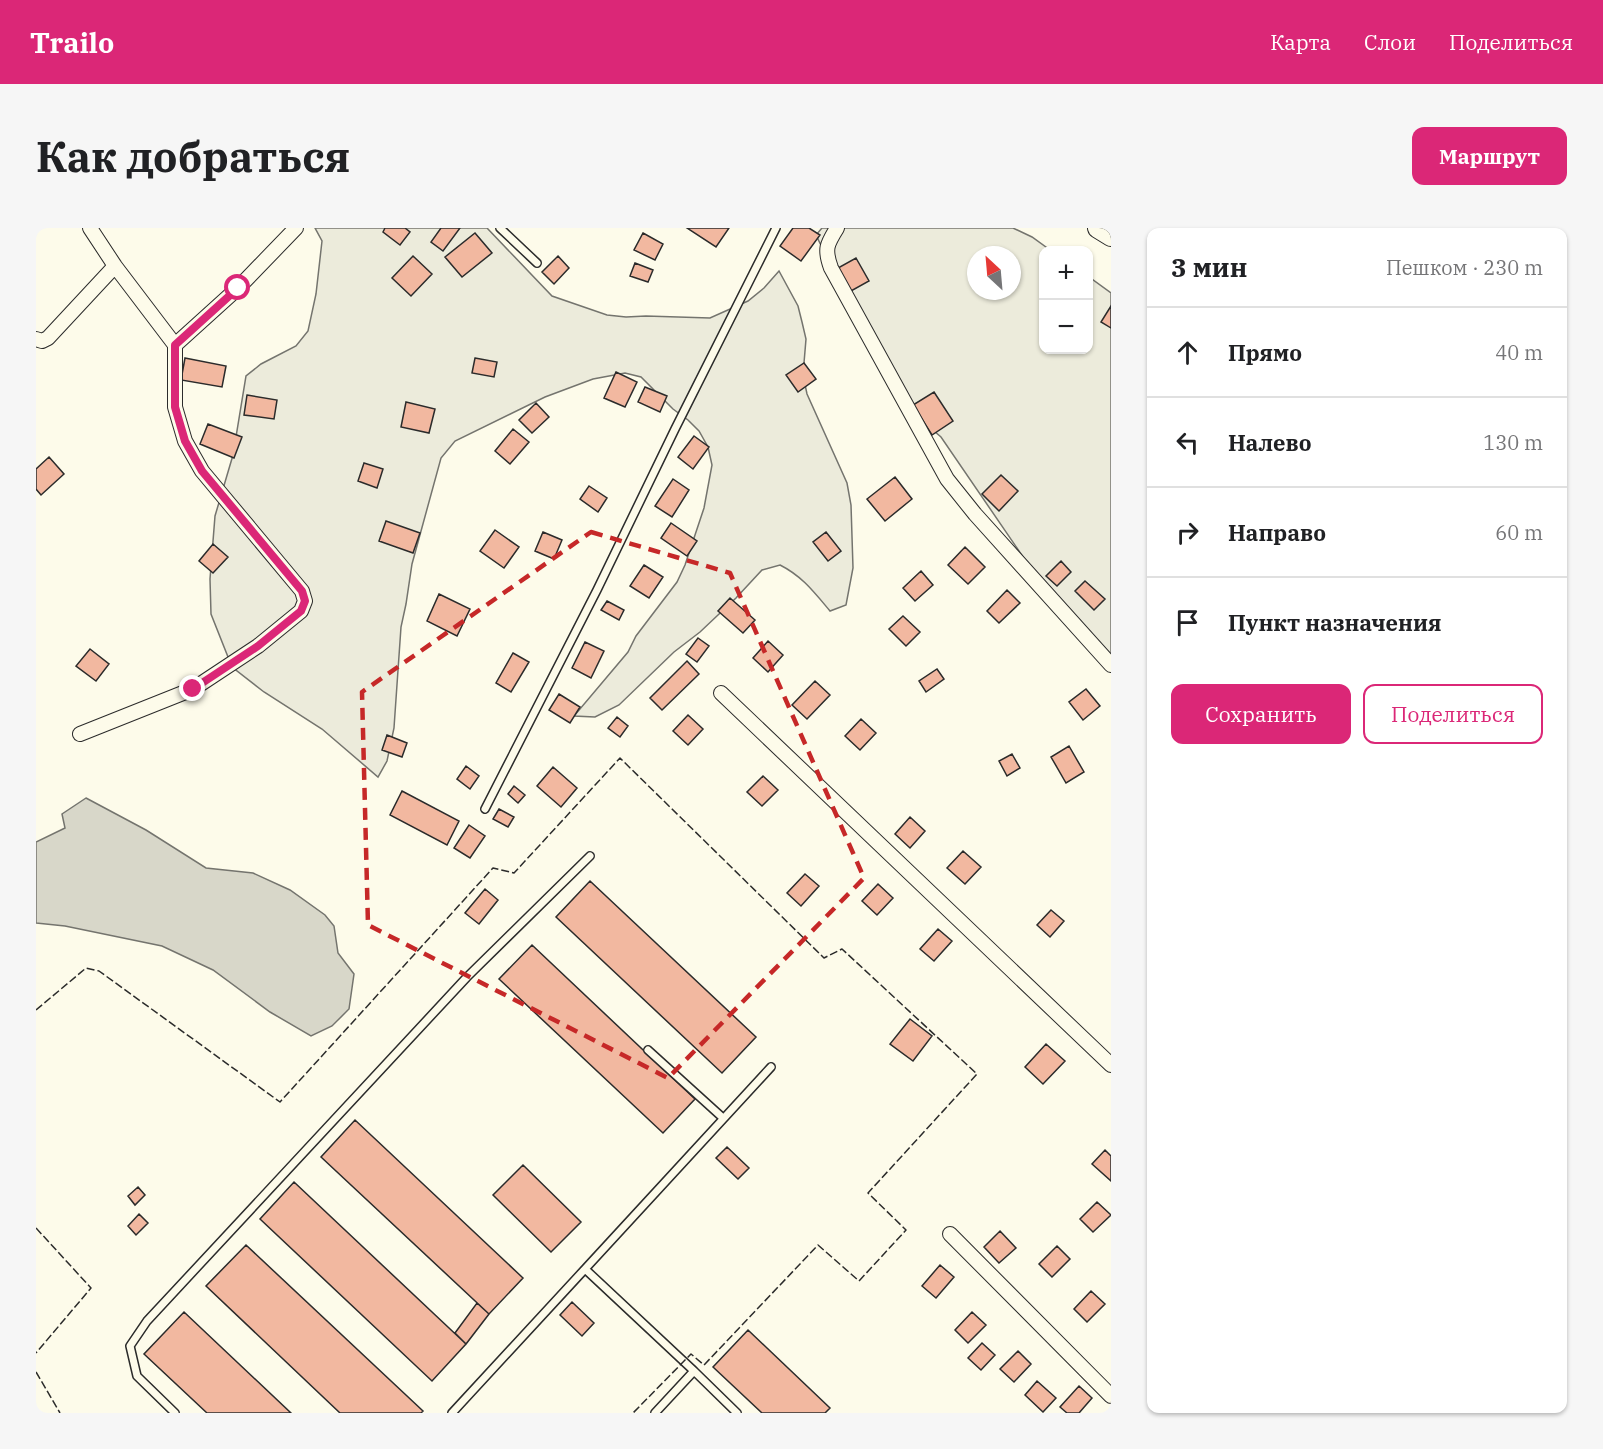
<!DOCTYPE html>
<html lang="ru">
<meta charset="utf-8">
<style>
:root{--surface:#fff;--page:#f6f6f6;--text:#202124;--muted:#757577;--line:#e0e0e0;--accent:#db2777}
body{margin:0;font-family:"IBM Plex Serif",serif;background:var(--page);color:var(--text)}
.controls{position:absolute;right:18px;top:18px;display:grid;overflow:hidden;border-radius:12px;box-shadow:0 2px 4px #0004}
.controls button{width:54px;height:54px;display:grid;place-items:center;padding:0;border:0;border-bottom:2px solid var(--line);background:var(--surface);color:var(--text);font:30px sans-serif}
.compass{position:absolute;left:931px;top:18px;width:54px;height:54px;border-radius:50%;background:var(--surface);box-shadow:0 2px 4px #0004;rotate:334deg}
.stop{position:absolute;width:18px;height:18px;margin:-14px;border:4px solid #db2777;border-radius:50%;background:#fff}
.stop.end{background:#db2777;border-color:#fff;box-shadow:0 2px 6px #0008}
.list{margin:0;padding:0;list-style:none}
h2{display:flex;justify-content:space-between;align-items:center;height:78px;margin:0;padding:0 24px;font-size:26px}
h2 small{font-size:20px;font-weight:400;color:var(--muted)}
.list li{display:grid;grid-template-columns:39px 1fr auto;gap:18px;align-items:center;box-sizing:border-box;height:90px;padding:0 24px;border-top:2px solid var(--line)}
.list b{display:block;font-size:22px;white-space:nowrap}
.list em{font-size:20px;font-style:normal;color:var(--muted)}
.actions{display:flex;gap:12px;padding:18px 24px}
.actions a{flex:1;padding:14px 0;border:2px solid var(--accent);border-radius:12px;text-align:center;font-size:21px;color:var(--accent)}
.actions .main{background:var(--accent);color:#fff}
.icon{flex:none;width:33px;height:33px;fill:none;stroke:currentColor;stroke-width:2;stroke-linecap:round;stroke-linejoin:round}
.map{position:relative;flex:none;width:1075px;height:1185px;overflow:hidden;border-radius:12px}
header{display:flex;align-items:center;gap:36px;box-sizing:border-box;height:84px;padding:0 30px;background:var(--accent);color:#fff}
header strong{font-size:28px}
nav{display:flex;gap:33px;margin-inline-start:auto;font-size:21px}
.intro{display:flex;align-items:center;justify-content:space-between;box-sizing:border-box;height:144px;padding:0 36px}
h1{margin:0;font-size:42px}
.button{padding:15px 27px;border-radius:12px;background:var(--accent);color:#fff;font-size:21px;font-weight:700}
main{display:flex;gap:36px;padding:0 36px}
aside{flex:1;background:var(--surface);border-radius:12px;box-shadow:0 2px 4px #0004}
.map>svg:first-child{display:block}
.green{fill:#ecebdb;stroke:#74746e;stroke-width:1.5;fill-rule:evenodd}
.water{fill:#d8d7c9;stroke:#74746e;stroke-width:1.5}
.building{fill:#f2b8a0;stroke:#2b2b2b;stroke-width:1.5}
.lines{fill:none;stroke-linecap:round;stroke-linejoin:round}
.lane-casing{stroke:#2b2b2b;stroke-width:10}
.street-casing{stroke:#2b2b2b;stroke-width:16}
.secondary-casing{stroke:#2b2b2b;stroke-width:22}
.lane{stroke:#fdfbea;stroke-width:7}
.street{stroke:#fdfbea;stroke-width:14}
.secondary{stroke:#fdfbea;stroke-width:20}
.fence{stroke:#2b2b2b;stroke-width:1.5;stroke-dasharray:8 3;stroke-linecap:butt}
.route{stroke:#db2777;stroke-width:8}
.marked{fill:none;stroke:#c62828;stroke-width:4.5;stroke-dasharray:12 8;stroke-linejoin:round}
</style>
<header>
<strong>Trailo</strong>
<nav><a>Карта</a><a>Слои</a><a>Поделиться</a></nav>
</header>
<div class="intro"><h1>Как добраться</h1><a class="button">Маршрут</a></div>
<main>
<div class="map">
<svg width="1075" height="1185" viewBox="0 0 1075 1185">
<rect width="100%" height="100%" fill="#fdfbea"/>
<path class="green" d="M279,0H451L516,68L571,87L590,89L610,88L674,90L712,73L728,60L743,43L762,78L766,94L770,111L767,147L771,166L811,255L815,277L817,340L810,377L794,383C778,364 766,348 744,337L726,342L700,370L664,404L638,424L583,477L559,489L538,488L592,424L600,408L641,354L649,337L668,280L676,237L672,219L663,203L652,192L637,181L605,149L589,145L557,151L509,169L419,213L405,230L376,336L370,376L365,399L358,500L351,533L342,549L286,501L228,464L196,439L175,386L174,351L179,288L197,227L210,148L225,136L260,118L272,103L280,66L286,13Z
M786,0H977L996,9L1014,22H1008V122H1052L1053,49L1075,65V442L996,342L905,209L876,184L842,134L780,7ZM940,27H976V63H940Z"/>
<path class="water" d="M50,570L110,602L170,640L217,645L254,662L289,687L298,698L302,725L318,746L313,781L296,798L275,808L234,784L177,742L126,718L29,698L0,695V614L29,600L26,586Z"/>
<path class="building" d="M349,0H369L374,4L364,17L347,4Z
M405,0H424L407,23L395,14Z
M651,0H693L680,19Z
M757,0H773L784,7L765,33L744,18Z
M439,5L456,25L426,49L409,29Z
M607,5L627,16L619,32L598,22Z
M377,28L396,46L375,68L356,50Z
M522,28L533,40L518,56L506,44Z
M820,30L833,53L815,63L802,40Z
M599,35L617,42L612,54L594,48Z
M1075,78V100L1065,94Z
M149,130L190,138L186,159L145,152Z
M439,130L461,134L458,149L436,145Z
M768,135L780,151L762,164L750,147Z
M580,144L601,154L589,179L568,170Z
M609,159L631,168L624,184L602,174Z
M898,164L917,193L896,207L877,177Z
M211,167L241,172L238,191L208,187Z
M370,174L399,181L393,205L365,199Z
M500,175L513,189L496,205L483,192Z
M172,196L206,209L198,230L164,216Z
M477,201L493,214L474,236L459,223Z
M658,208L673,219L657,241L642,229Z
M13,229L28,246L5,267L0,261V241Z
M328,235L347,241L341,260L322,253Z
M965,247L982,263L963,283L946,266Z
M859,249L876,271L849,293L831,271Z
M637,251L653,262L636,289L619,278Z
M553,258L571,270L562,284L544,271Z
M350,293L384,305L377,325L343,313Z
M635,295L661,313L651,328L625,310Z
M459,302L483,319L468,340L444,323Z
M507,304L526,312L518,331L499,323Z
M790,304L805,323L792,333L777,314Z
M177,316L192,329L177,345L163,333Z
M929,319L949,339L932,356L912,337Z
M1025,333L1035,344L1021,358L1010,348Z
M608,337L627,349L613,370L594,358Z
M885,343L897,357L879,373L867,360Z
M1049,353L1069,371L1058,382L1039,363Z
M971,362L984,375L963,395L951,383Z
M403,366L434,381L421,408L391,393Z
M694,370L719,392L707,405L682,383Z
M571,373L588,382L583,392L565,382Z
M867,388L884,404L870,418L853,401Z
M662,410L673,418L661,434L650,426Z
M732,413L747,427L732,444L717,430Z
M549,414L568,423L555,450L536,440Z
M54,421L73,436L60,453L40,438Z
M477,425L493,434L475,464L460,455Z
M651,433L663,446L626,482L614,470Z
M901,441L908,451L890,464L883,453Z
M779,453L794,467L771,491L756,477Z
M1050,461L1064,478L1047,492L1033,474Z
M523,466L544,479L534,495L513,482Z
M652,487L667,501L652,517L637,503Z
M581,489L592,498L584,509L572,500Z
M825,491L840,505L824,522L809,508Z
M351,507L371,515L366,529L346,522Z
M1033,518L1048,544L1030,555L1015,529Z
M976,526L984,540L971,548L963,533Z
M430,538L443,548L434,561L421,551Z
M517,539L541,560L525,579L501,558Z
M727,548L742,562L726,578L711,564Z
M478,558L489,567L482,575L472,566Z
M366,563L423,593L411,617L354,587Z
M463,581L478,589L472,599L457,591Z
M874,589L889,603L874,620L859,606Z
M433,597L449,608L434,630L418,620Z
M927,623L945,639L929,656L911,640Z
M769,646L783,658L765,678L751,665Z
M554,653L720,809L686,845L520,689Z
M842,656L857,670L841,687L826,673Z
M449,661L462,672L443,696L429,685Z
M1015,682L1028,693L1014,709L1001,697Z
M902,701L916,713L898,733L884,721Z
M496,717L659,871L627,905L463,751Z
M874,791L896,808L877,833L854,816Z
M1010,816L1029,833L1007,856L989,839Z
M319,892L487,1050L453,1086L285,929Z
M691,919L713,940L702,951L680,930Z
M1069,922L1075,928V953L1056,936Z
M487,937L545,994L515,1024L457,967Z
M258,954L430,1116L396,1153L224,991Z
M102,959L109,967L99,977L92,968Z
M1061,974L1075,987L1057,1004L1044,991Z
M103,986L112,995L100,1007L92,998Z
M964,1003L980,1020L963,1035L948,1019Z
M210,1017L387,1183L385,1185H304L170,1058Z
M1021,1018L1034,1031L1016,1049L1003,1036Z
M904,1037L918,1049L900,1070L886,1058Z
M1055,1063L1069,1076L1051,1094L1038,1081Z
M536,1074L558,1095L546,1108L524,1087Z
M441,1075L453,1086L430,1116L419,1105Z
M148,1084L255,1185H171L108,1126Z
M936,1084L950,1097L932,1115L919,1102Z
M712,1102L794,1180L789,1185H726L677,1139Z
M946,1115L959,1127L945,1142L932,1130Z
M982,1123L995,1136L978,1154L964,1141Z
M1001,1153L1020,1170L1007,1184L989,1167Z
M1043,1158L1056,1170L1043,1185H1031L1024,1179Z"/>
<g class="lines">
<g class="lane-casing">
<path id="lane" d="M464,0L501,35
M449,581L561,362L639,201L740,0
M612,822L687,890
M549,1041L735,839
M139,1185L101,1148L94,1118L111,1093L431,749L554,628
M416,1185L549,1041L658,1143
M619,1185L658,1143L701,1185"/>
</g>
<g class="street-casing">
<path id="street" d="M801,0C791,16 788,21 795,40L911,251L939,286L1075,437
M0,111L6,113L12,110L79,38
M139,117L202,60L260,0
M685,465L1075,837
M44,506L157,461L222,418L265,383L269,373L266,363L166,243L149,213L139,179V117L79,38L54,0
M914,1006L1075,1168"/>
</g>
<g class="secondary-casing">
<path id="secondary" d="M1062,0L1075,8"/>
</g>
<use href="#lane" class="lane"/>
<use href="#street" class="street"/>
<use href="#secondary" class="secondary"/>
<path class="fence" d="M0,782L50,740L63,743L244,874L457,640L478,645L584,530L788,730L806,721L941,846L832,965L870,1002L823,1053L782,1017L668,1137L655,1126L597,1185
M0,1000L55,1060L0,1125
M0,1144L24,1185"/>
</g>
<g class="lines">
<path class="route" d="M157,461L222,418L265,383L269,373L266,363L166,243L149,213L139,179V117L202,60"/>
</g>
<path class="marked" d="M555,304L694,345L828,650L632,850L332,697L326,464Z"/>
</svg>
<div class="controls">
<button>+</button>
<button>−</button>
</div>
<svg class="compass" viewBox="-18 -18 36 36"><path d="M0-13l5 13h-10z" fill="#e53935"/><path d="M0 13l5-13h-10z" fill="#757577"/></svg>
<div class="stop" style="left:202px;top:60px"></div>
<div class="stop end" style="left:157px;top:461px"></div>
</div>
<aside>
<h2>3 мин<small>Пешком · 230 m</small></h2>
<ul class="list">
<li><svg class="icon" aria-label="ahead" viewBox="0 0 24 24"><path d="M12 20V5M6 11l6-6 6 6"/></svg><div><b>Прямо</b></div><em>40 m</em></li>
<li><svg class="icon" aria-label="left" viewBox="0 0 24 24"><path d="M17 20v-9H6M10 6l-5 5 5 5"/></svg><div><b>Налево</b></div><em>130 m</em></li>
<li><svg class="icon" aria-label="right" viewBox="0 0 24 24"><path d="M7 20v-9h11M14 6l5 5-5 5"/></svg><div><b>Направо</b></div><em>60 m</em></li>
<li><svg class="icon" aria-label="arrive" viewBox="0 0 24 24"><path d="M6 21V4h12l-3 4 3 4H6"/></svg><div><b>Пункт назначения</b></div></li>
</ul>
<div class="actions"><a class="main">Сохранить</a><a>Поделиться</a></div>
</aside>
</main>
